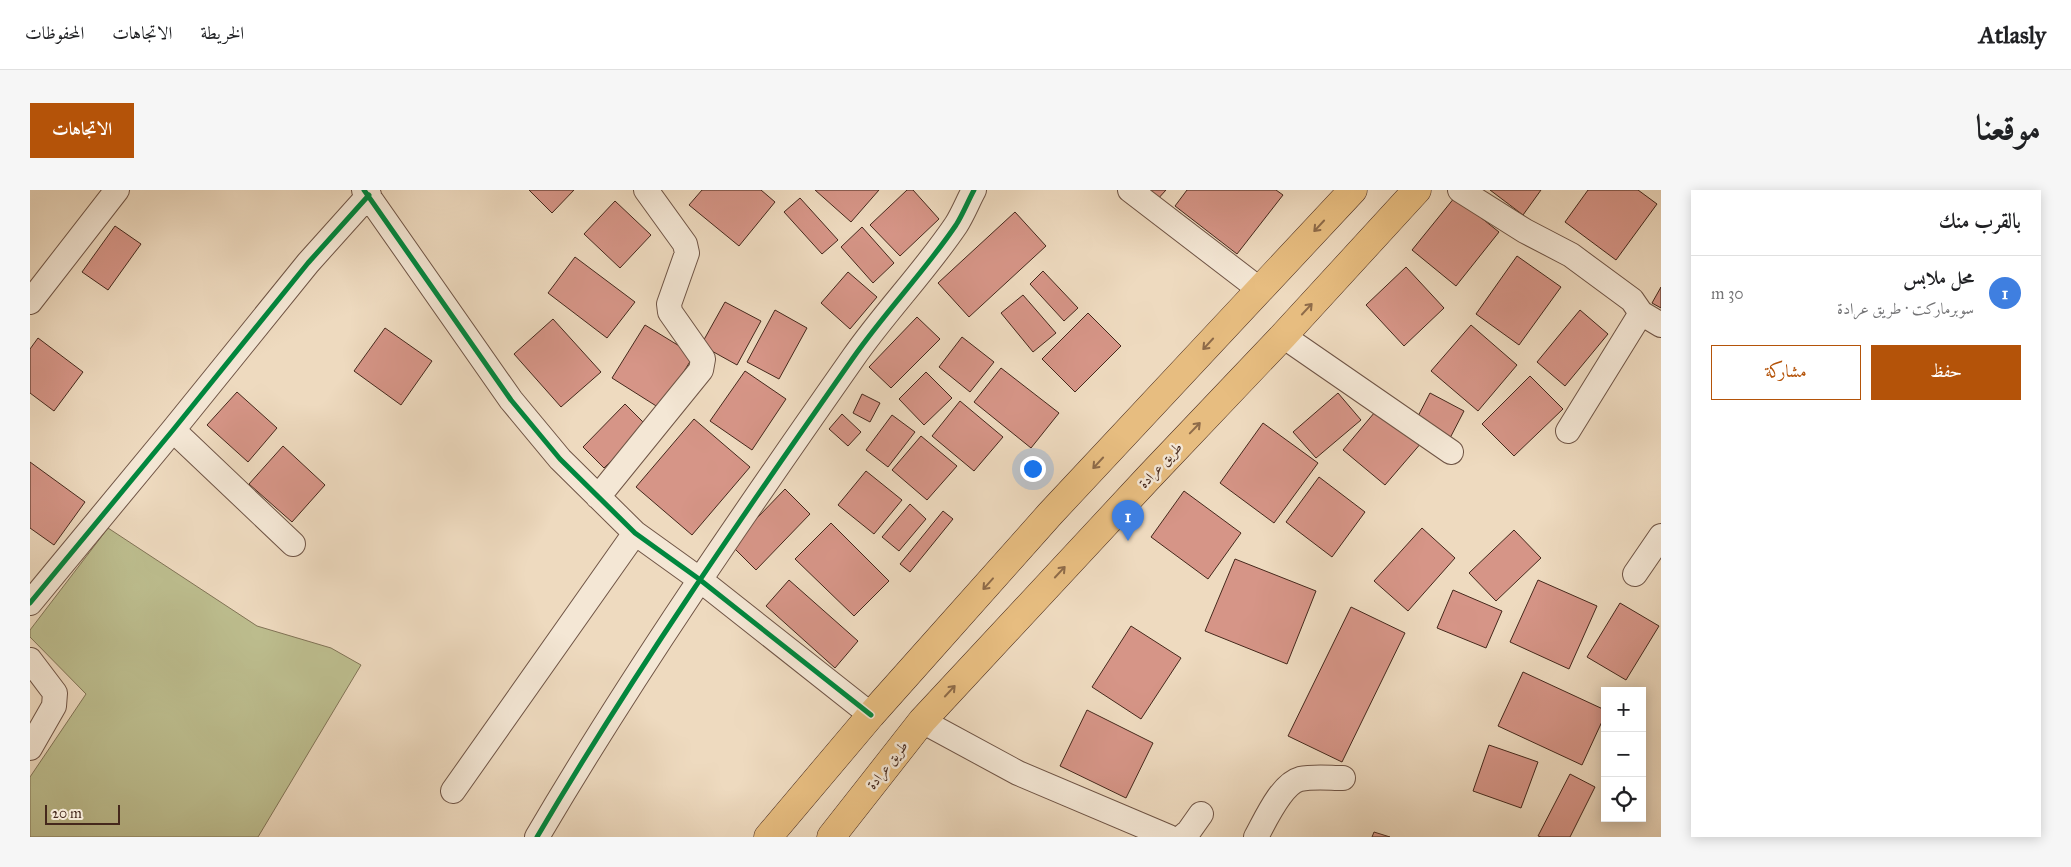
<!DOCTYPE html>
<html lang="ar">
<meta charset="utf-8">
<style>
:root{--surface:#fff;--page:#f6f6f6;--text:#202124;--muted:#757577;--line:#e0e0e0;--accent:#b45309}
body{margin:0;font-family:"IM FELL Great Primer",Amiri,serif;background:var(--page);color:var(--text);direction:rtl}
.controls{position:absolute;right:15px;bottom:15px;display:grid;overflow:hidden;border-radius:0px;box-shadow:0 2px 12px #0003}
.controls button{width:45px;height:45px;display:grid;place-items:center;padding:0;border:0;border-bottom:1px solid var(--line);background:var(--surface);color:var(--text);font:25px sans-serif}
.scale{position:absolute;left:15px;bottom:12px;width:75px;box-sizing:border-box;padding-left:5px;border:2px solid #45281c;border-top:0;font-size:14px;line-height:18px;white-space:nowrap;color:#45281c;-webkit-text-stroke:4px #f4e7d5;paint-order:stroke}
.you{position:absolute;left:1002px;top:278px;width:18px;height:18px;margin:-12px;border:4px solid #fff;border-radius:50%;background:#1a73e8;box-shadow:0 0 0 8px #1a73e833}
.badge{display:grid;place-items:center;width:32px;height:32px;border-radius:50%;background:var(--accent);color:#fff;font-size:16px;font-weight:700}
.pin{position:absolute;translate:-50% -41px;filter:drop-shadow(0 1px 2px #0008)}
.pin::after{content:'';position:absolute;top:26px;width:18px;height:15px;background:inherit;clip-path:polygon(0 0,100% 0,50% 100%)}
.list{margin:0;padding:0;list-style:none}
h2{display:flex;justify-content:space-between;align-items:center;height:65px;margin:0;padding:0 20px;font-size:21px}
h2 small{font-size:16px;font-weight:400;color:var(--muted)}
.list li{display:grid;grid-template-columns:32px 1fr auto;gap:15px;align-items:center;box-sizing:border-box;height:75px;padding:0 20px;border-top:1px solid var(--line)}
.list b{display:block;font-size:19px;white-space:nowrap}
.list p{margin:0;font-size:16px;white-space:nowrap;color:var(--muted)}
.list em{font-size:16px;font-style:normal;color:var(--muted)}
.actions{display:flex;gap:10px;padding:15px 20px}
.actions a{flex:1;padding:11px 0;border:1px solid var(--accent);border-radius:0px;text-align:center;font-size:18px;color:var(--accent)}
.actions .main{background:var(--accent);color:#fff}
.icon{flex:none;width:28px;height:28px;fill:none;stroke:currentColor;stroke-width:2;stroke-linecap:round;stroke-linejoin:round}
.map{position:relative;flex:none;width:1631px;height:647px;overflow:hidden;direction:ltr;border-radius:0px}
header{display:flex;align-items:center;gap:30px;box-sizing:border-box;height:70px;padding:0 25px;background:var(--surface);border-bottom:1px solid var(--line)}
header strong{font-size:24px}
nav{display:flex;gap:28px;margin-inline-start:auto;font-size:18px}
.intro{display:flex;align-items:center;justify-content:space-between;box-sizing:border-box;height:120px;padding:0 30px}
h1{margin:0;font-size:35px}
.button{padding:12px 22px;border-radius:0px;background:var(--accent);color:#fff;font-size:18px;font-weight:700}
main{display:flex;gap:30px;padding:0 30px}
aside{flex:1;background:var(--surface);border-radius:0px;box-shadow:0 2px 12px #0003}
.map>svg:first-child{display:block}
.green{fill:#bdbe8f;stroke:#817356}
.building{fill:#d69587;stroke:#45281c}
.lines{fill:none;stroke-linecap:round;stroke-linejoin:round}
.street-casing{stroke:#6f5445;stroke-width:26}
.primary-casing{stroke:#45281c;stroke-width:29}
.street{stroke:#f4e7d5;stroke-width:24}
.primary{stroke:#e7bd80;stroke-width:28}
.cycleway-casing{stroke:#f4e7d5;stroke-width:8}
.cycleway{stroke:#00873e;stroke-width:5}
.oneway{stroke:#8e6b49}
.labels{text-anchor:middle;stroke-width:5;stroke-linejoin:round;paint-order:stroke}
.street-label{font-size:14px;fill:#45281c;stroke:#f4e7d5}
</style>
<header>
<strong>Atlasly</strong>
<nav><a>الخريطة</a><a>الاتجاهات</a><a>المحفوظات</a></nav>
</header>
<div class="intro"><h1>موقعنا</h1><a class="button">الاتجاهات</a></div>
<main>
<aside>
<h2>بالقرب منك<small></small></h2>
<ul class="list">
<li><span class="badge" style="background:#3f7fe0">1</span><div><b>محل ملابس</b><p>سوبرماركت · طريق عرادة</p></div><em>30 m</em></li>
</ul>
<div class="actions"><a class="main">حفظ</a><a>مشاركة</a></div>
</aside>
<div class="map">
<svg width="1631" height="647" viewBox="0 0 1631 647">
<rect width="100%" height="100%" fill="#eedabf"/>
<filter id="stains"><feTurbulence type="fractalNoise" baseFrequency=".004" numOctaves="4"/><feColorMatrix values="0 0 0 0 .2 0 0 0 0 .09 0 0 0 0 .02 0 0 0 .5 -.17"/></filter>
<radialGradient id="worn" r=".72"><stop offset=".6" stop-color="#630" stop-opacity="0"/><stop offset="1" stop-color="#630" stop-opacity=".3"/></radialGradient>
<path class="green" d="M78,338L227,436L301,458L331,475L228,647H0V587L56,504L0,447V440Z"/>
<path class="building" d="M499,0H544L522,23Z
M672,0H731L745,12L709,56L659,15Z
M785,0H849L821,32Z
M877,0H883L909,29L870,66L840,35Z
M1113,0H1136L1126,11Z
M1157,0H1246L1253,5L1207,64L1145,16Z
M1460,0H1511L1493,25Z
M1558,0H1608L1627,14L1586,70L1535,32Z
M1425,7L1469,42L1426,96L1382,60Z
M770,8L808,50L792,64L754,22Z
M585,11L621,45L590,78L554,44Z
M985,22L1016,56L939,127L908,93Z
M85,36L111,54L78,100L52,82Z
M832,37L864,73L843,93L811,57Z
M1487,66L1531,97L1489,155L1446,124Z
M545,67L605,112L577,148L518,103Z
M1376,77L1414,118L1374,156L1336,115Z
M1013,81L1048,118L1034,131L1000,94Z
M818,82L847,107L820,139L791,113Z
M1631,97V118L1622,113Z
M993,105L1026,143L1003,162L971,123Z
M695,112L731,131L707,175L671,155Z
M745,120L777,138L749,189L717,172Z
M1550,120L1578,144L1535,196L1507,172Z
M1058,123L1091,156L1045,202L1012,169Z
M887,127L910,149L861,198L839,177Z
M523,129L571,182L531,217L484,164Z
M615,135L664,165L631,219L582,188Z
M1441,135L1487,175L1448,221L1401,181Z
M355,138L402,171L371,215L324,181Z
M932,147L964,172L940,202L909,177Z
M8,148L53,182L24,221L0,203V159Z
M971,178L1029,223L1001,258L944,212Z
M715,181L756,209L722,260L680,231Z
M896,182L922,208L894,235L869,209Z
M1500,186L1533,219L1484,266L1452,234Z
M207,202L247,238L218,272L177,235Z
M1308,203L1331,230L1286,268L1263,242Z
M1400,203L1434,221L1419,250L1385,232Z
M832,204L850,213L840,232L823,223Z
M930,211L973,247L944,281L902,246Z
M595,214L617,236L574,278L553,257Z
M1350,216L1392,252L1355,295L1313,260Z
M812,224L831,242L818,256L799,239Z
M862,225L885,242L858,277L836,260Z
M664,229L720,277L662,345L606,297Z
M1233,233L1288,273L1244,333L1190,293Z
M891,246L927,276L897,310L862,280Z
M253,256L295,295L262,332L219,294Z
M0,272L55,312L24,355L0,338Z
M836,281L872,310L844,344L808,315Z
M1289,287L1335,322L1302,367L1256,332Z
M755,299L780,324L726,380L701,355Z
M1154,301L1211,343L1178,389L1121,347Z
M880,314L896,329L869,361L852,347Z
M913,321L923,329L880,382L870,374Z
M801,333L859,391L824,426L765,369Z
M1392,338L1425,368L1378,421L1344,391Z
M1484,340L1511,368L1466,411L1439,383Z
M1205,369L1286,401L1257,474L1175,441Z
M759,390L828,451L805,478L736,416Z
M1508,390L1567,416L1539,479L1480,452Z
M1423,400L1472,421L1456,458L1407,438Z
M1590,413L1629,436L1596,490L1557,467Z
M1321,417L1375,443L1312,572L1258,546Z
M1101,436L1151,468L1111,529L1062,497Z
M1493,482L1575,520V525L1552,575L1468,536Z
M1057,520L1123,553L1096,608L1030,576Z
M1459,555L1508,572L1491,618L1443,601Z
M1540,584L1565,597L1540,647H1511L1508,646Z
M1344,642L1360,647H1342Z"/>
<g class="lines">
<g class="street-casing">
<path id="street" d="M334,0L481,210L530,269L605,343L669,389L841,525
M1100,0L1229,99
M1430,0L1495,41L1541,65L1602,110L1611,123L1631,135
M0,112L87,0
M1253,146L1421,262
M143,240L263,354
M1538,241L1611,123
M568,307L671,180L673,169L640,122L639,114L657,63L655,54L616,0
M1605,384L1631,346
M0,413L143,240L278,73L339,5
M0,470L25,503L24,516L0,558
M892,531L988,583L1139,647
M423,601L605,343
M507,647C604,482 713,325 823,168C855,122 895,81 926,35C933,24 938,11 944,0
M1152,647L1159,641L1171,624
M1226,647C1235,631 1251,594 1270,589C1284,586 1300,588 1313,588"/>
</g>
<g class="primary-casing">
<path id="primary" d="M738,647L841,525L1020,324L1323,0
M801,647L892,531L1119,287L1253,146L1387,0"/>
</g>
<use href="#street" class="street"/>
<use href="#primary" class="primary"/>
<g class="cycleway-casing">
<path id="cycleway" d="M334,0L481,210L530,269L605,343L669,389L841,525
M0,413L143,240L278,73L339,5
M507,647C604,482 713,325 823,168C855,122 895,81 926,35C933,24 938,11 944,0"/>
</g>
<use href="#cycleway" class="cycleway"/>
</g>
<defs><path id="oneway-shaft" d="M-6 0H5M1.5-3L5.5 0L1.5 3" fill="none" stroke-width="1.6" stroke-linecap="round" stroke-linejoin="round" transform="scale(1.25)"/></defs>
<g class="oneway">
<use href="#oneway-shaft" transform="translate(1289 36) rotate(133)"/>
<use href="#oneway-shaft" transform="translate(1277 119) rotate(-47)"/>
<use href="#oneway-shaft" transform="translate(1178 154) rotate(133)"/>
<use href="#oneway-shaft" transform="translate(1165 238) rotate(-46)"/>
<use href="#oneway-shaft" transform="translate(1068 273) rotate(133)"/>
<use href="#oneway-shaft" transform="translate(1030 382) rotate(-47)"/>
<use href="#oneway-shaft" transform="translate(958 394) rotate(132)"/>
<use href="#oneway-shaft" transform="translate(920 501) rotate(-47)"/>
</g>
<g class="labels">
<g class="street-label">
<text transform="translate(1130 275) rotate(-47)" y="5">طريق عرادة</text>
<text transform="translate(857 575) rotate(-52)" y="5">طريق عرادة</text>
</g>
</g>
<rect width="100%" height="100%" filter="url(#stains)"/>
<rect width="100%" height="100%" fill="url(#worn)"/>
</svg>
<div class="controls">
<button>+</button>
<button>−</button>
<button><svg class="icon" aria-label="locate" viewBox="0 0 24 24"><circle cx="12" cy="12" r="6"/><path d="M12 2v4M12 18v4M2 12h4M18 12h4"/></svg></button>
</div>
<div class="scale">20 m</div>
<div class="you"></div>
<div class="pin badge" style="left:1098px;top:351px;background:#3f7fe0">1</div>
</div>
</main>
